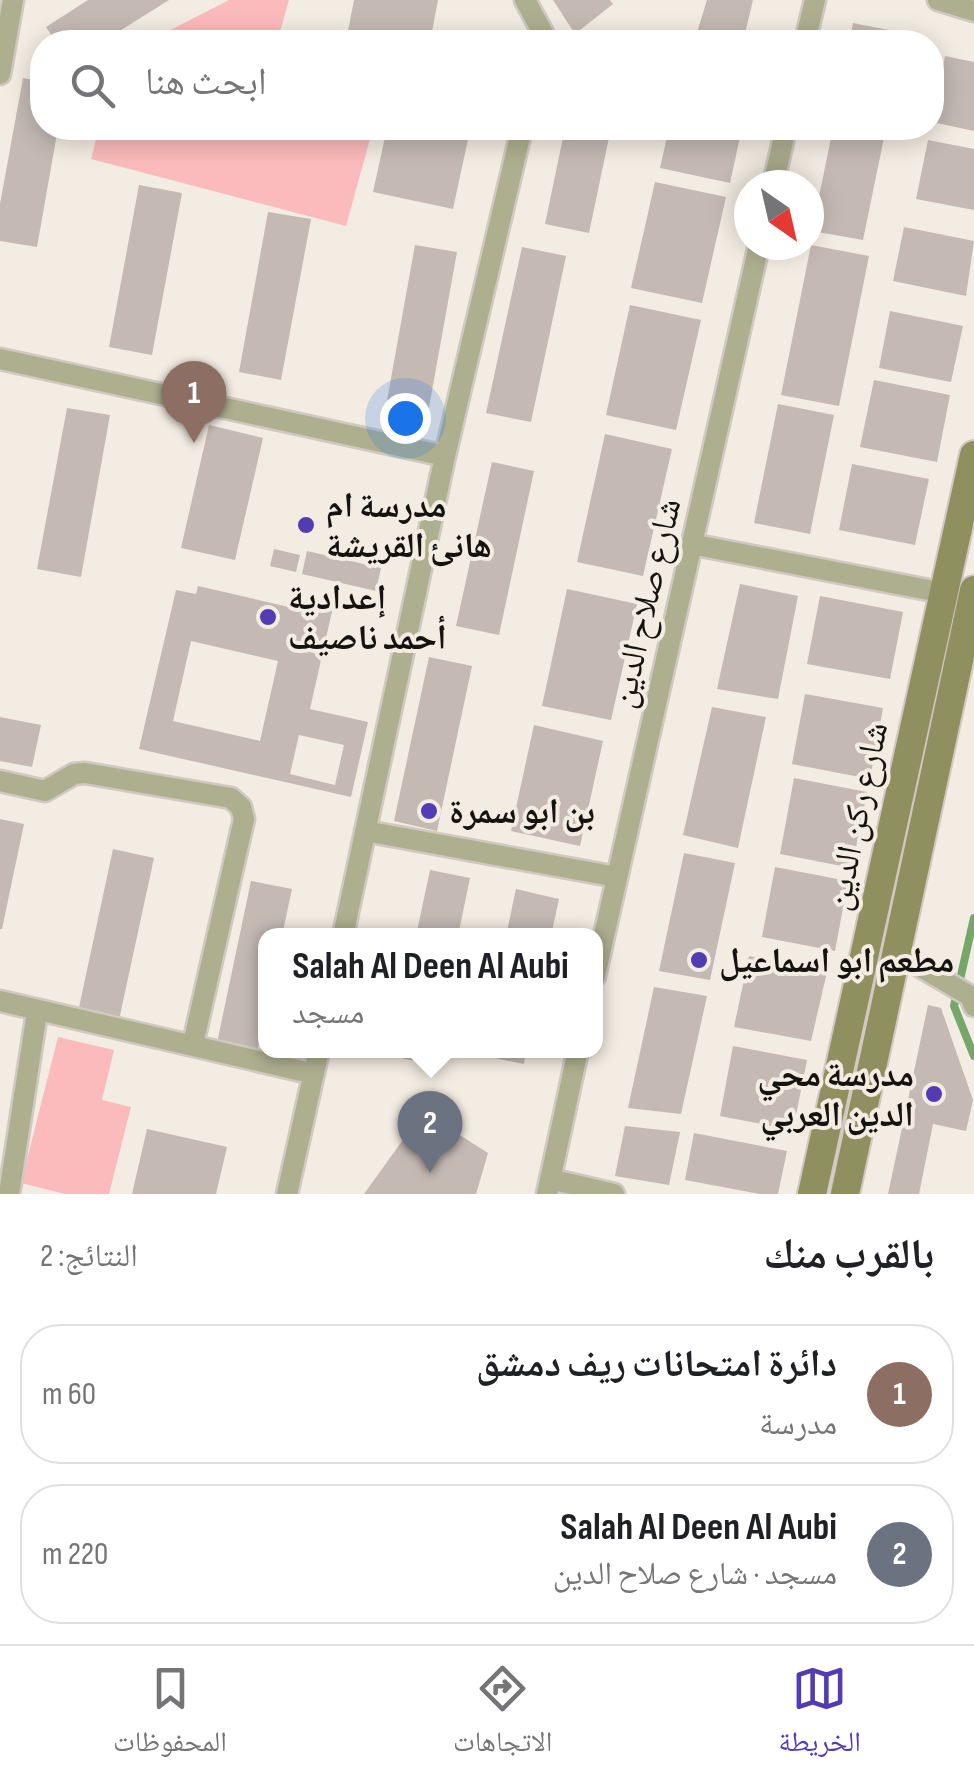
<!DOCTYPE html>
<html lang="ar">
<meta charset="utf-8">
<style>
:root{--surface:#fff;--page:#f2f2f2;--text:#202124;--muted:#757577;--line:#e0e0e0;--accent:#523bb3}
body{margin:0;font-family:"Sofia Sans Condensed","Noto Naskh Arabic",sans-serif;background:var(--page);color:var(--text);direction:rtl}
.compass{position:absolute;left:734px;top:170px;width:90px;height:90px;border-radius:50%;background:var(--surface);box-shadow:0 5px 25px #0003;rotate:146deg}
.you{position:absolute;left:405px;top:418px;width:35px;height:35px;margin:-25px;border:8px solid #fff;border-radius:50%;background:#1a73e8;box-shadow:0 0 0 15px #1a73e833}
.badge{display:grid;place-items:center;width:65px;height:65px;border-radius:50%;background:var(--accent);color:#fff;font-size:32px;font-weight:700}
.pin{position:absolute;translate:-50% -82px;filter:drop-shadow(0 2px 5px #0008)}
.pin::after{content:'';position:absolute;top:52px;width:35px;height:30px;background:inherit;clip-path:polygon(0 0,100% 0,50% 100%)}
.popup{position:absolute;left:258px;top:928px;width:345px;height:130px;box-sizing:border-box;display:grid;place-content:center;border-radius:20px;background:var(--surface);filter:drop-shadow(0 2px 8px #0005);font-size:32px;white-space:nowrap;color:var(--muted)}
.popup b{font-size:38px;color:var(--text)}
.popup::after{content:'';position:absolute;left:50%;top:100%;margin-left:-20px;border:20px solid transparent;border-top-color:var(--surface)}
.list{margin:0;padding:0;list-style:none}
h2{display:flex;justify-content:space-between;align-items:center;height:130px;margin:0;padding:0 40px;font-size:42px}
h2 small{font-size:32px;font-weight:400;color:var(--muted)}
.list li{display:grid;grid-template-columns:65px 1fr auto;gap:30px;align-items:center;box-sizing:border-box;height:140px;margin:0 20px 20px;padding:0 20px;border:2px solid var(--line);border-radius:40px}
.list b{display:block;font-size:38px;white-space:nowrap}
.list p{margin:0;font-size:32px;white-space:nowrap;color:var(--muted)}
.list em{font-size:32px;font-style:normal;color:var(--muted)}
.icon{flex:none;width:55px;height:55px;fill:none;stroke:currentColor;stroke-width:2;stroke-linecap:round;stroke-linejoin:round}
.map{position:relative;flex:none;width:974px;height:1194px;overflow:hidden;direction:ltr}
.search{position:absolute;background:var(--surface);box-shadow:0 5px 25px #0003;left:30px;right:30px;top:30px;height:110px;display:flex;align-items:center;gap:25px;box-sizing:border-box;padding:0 35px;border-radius:40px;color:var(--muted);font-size:38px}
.sheet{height:450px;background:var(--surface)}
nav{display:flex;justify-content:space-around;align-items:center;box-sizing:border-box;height:140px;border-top:2px solid var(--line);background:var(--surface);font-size:28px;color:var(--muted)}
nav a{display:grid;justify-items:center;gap:5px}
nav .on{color:var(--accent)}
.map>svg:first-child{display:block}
.green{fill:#fbbbbd}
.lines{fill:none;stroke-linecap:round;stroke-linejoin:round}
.stream{stroke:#77a66b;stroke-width:8}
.building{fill:#c4b9b3;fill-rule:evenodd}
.street-casing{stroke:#cfc9c0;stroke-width:25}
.secondary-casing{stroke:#cfc9c0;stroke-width:32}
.street{stroke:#aeaf8f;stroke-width:20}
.secondary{stroke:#8f9060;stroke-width:28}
.poi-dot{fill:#523bb3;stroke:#f3ece2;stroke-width:4}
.labels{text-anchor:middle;stroke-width:8;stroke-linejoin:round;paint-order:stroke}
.poi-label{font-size:35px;font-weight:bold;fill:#15130f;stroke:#f3ece2;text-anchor:start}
.street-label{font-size:35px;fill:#15130f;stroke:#f3ece2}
</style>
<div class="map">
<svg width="974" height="1194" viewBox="0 0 974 1194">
<rect width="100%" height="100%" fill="#f3ece2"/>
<path class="green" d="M229,0H289L277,42H147Z
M99,128H373L346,226L91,159Z
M58,1037L114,1050L102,1100L131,1107L109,1194H65L21,1183Z"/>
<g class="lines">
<path class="stream" d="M974,918L954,1006L974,1056"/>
</g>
<path class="building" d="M88,0H169L102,42H56L46,27Z
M354,0H438L430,42H377L347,36Z
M553,0H610L613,4L575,34Z
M707,0H753L743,42H694Z
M853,23L909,34L907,42H849Z
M945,56L974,62V131L932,122Z
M23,78L42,81V128H58L37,247L0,241V204Z
M387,128L470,130L453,209L373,192Z
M565,128H611L589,233L545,224Z
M669,128H742L730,183L660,168Z
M833,128H886L863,240L812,231Z
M928,140L974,149V210L916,199Z
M655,182L726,197L702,303L631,288Z
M139,185L182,193L152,355L109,347Z
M268,212L311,219L281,380L239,372Z
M904,227L974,241L966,296L893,281Z
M415,245L457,252L428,413L386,406Z
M811,245L869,256L839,406L781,395Z
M522,247L566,256L531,422L486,413Z
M630,305L701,320L676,430L606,415Z
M890,311L963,326L951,382L879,368Z
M874,380L950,395L937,462L860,447Z
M778,404L834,415L810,534L754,523Z
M67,408L110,415L81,577L37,569Z
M209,425L263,438L235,560L181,548Z
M605,434L672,449L643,576L577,562Z
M492,462L534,471L499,635L456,626Z
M852,464L929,479L915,545L839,530Z
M274,549L300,555L296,572L270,566Z
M307,551L381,568L376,591L302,574Z
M740,584L798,596L778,699L717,689Z
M198,586L311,612L313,602L333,607L310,709L368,722L351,797L139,749L176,590L196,594ZM191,641L278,661L260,741L173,721ZM299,735L344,745L335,785L290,774Z
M567,589L637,604L611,720L542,706Z
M820,596L903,612L890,679L807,664Z
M429,657L472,666L437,831L394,821Z
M805,694L883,708L870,779L792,764Z
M712,707L766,717L738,848L683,835Z
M0,717L41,725L32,767L0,761Z
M534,725L603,741L580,846L511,831Z
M794,778L867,792L852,868L780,854Z
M0,819L24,824L2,929H0Z
M113,849L154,858L119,1020L78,1012Z
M684,853L735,863L710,980L659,971Z
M775,867L848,881L835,951L762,937Z
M430,870L470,878L458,936H416Z
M251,881L292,889L282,936H265V1016L257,1052L217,1043Z
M516,889L559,899L551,936H506Z
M749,956L827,972L811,1041L734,1027Z
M654,987L707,996L681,1114L628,1108Z
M928,1005L941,1008L973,1100L966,1131L933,1124L919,1194H888Z
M733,1046L807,1060L793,1130L720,1116Z
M392,1050H434L431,1064L391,1056Z
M481,1050H526L524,1064L480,1055Z
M423,1112L488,1153L476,1194H364Z
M625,1126L680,1132L669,1185L615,1176Z
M147,1129L227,1147L216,1194H132Z
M694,1133L787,1151L778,1194H760L685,1180Z"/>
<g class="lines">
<g class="street-casing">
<path id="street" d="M525,0L544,35L542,42
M938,0L974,11
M805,42L815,0
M0,74L13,0
M773,185L786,128
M0,359L445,456
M691,544L944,593
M0,781L45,791L74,774L85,773L231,798L241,807L244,819L193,1044
M365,831L617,877
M343,936L445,456L522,128
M897,953L970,996L974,1006
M595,976L759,245
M0,1001L314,1074
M550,1179L614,1194
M9,1194L37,1012
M287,1194L319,1050
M547,1194L578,1050"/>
</g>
<g class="secondary-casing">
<path id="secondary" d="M812,1194L974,455
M845,1194L974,590"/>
</g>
<use href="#street" class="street"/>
<use href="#secondary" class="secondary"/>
</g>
<g class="poi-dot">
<circle cx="306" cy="525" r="10"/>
<circle cx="268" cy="617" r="10"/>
<circle cx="429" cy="811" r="10"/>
<circle cx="699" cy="960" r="10"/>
<circle cx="934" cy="1094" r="10"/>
</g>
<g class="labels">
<g class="poi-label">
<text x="326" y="517">مدرسة ام<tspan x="326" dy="40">هانئ القريشة</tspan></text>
<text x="288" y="609">إعدادية<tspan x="288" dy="40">أحمد ناصيف</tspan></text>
<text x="449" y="823">بن ابو سمرة</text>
<text x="719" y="972">مطعم ابو اسماعيل</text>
<text x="914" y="1086" text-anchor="end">مدرسة محي<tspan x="914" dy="40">الدين العربي</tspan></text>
</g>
<g class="street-label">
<text transform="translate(645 603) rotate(-77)" y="12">شارع صلاح الدين</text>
<text transform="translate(856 816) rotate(-78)" y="12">شارع ركن الدين</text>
</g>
</g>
</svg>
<svg class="compass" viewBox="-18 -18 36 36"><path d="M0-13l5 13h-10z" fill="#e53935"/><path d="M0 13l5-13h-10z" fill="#757577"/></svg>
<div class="you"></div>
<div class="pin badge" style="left:194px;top:443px;background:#8d6e63">1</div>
<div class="pin badge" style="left:430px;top:1173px;background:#6b7280">2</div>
<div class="popup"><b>Salah Al Deen Al Aubi</b>مسجد</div>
<div class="search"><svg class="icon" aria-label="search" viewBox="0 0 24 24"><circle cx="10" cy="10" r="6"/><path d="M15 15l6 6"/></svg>ابحث هنا</div>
</div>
<section class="sheet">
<h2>بالقرب منك<small>النتائج: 2</small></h2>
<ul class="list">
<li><span class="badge" style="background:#8d6e63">1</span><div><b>دائرة امتحانات ريف دمشق</b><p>مدرسة</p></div><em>60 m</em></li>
<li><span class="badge" style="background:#6b7280">2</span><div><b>Salah Al Deen Al Aubi</b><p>مسجد · شارع صلاح الدين</p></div><em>220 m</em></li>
</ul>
</section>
<nav>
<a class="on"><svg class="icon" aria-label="map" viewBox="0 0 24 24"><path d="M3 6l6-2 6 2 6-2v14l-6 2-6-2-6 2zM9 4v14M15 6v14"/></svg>الخريطة</a>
<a><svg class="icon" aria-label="directions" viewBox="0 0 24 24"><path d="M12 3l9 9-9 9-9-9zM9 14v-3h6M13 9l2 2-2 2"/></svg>الاتجاهات</a>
<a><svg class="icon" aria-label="saved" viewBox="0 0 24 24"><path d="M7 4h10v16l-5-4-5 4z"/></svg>المحفوظات</a>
</nav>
